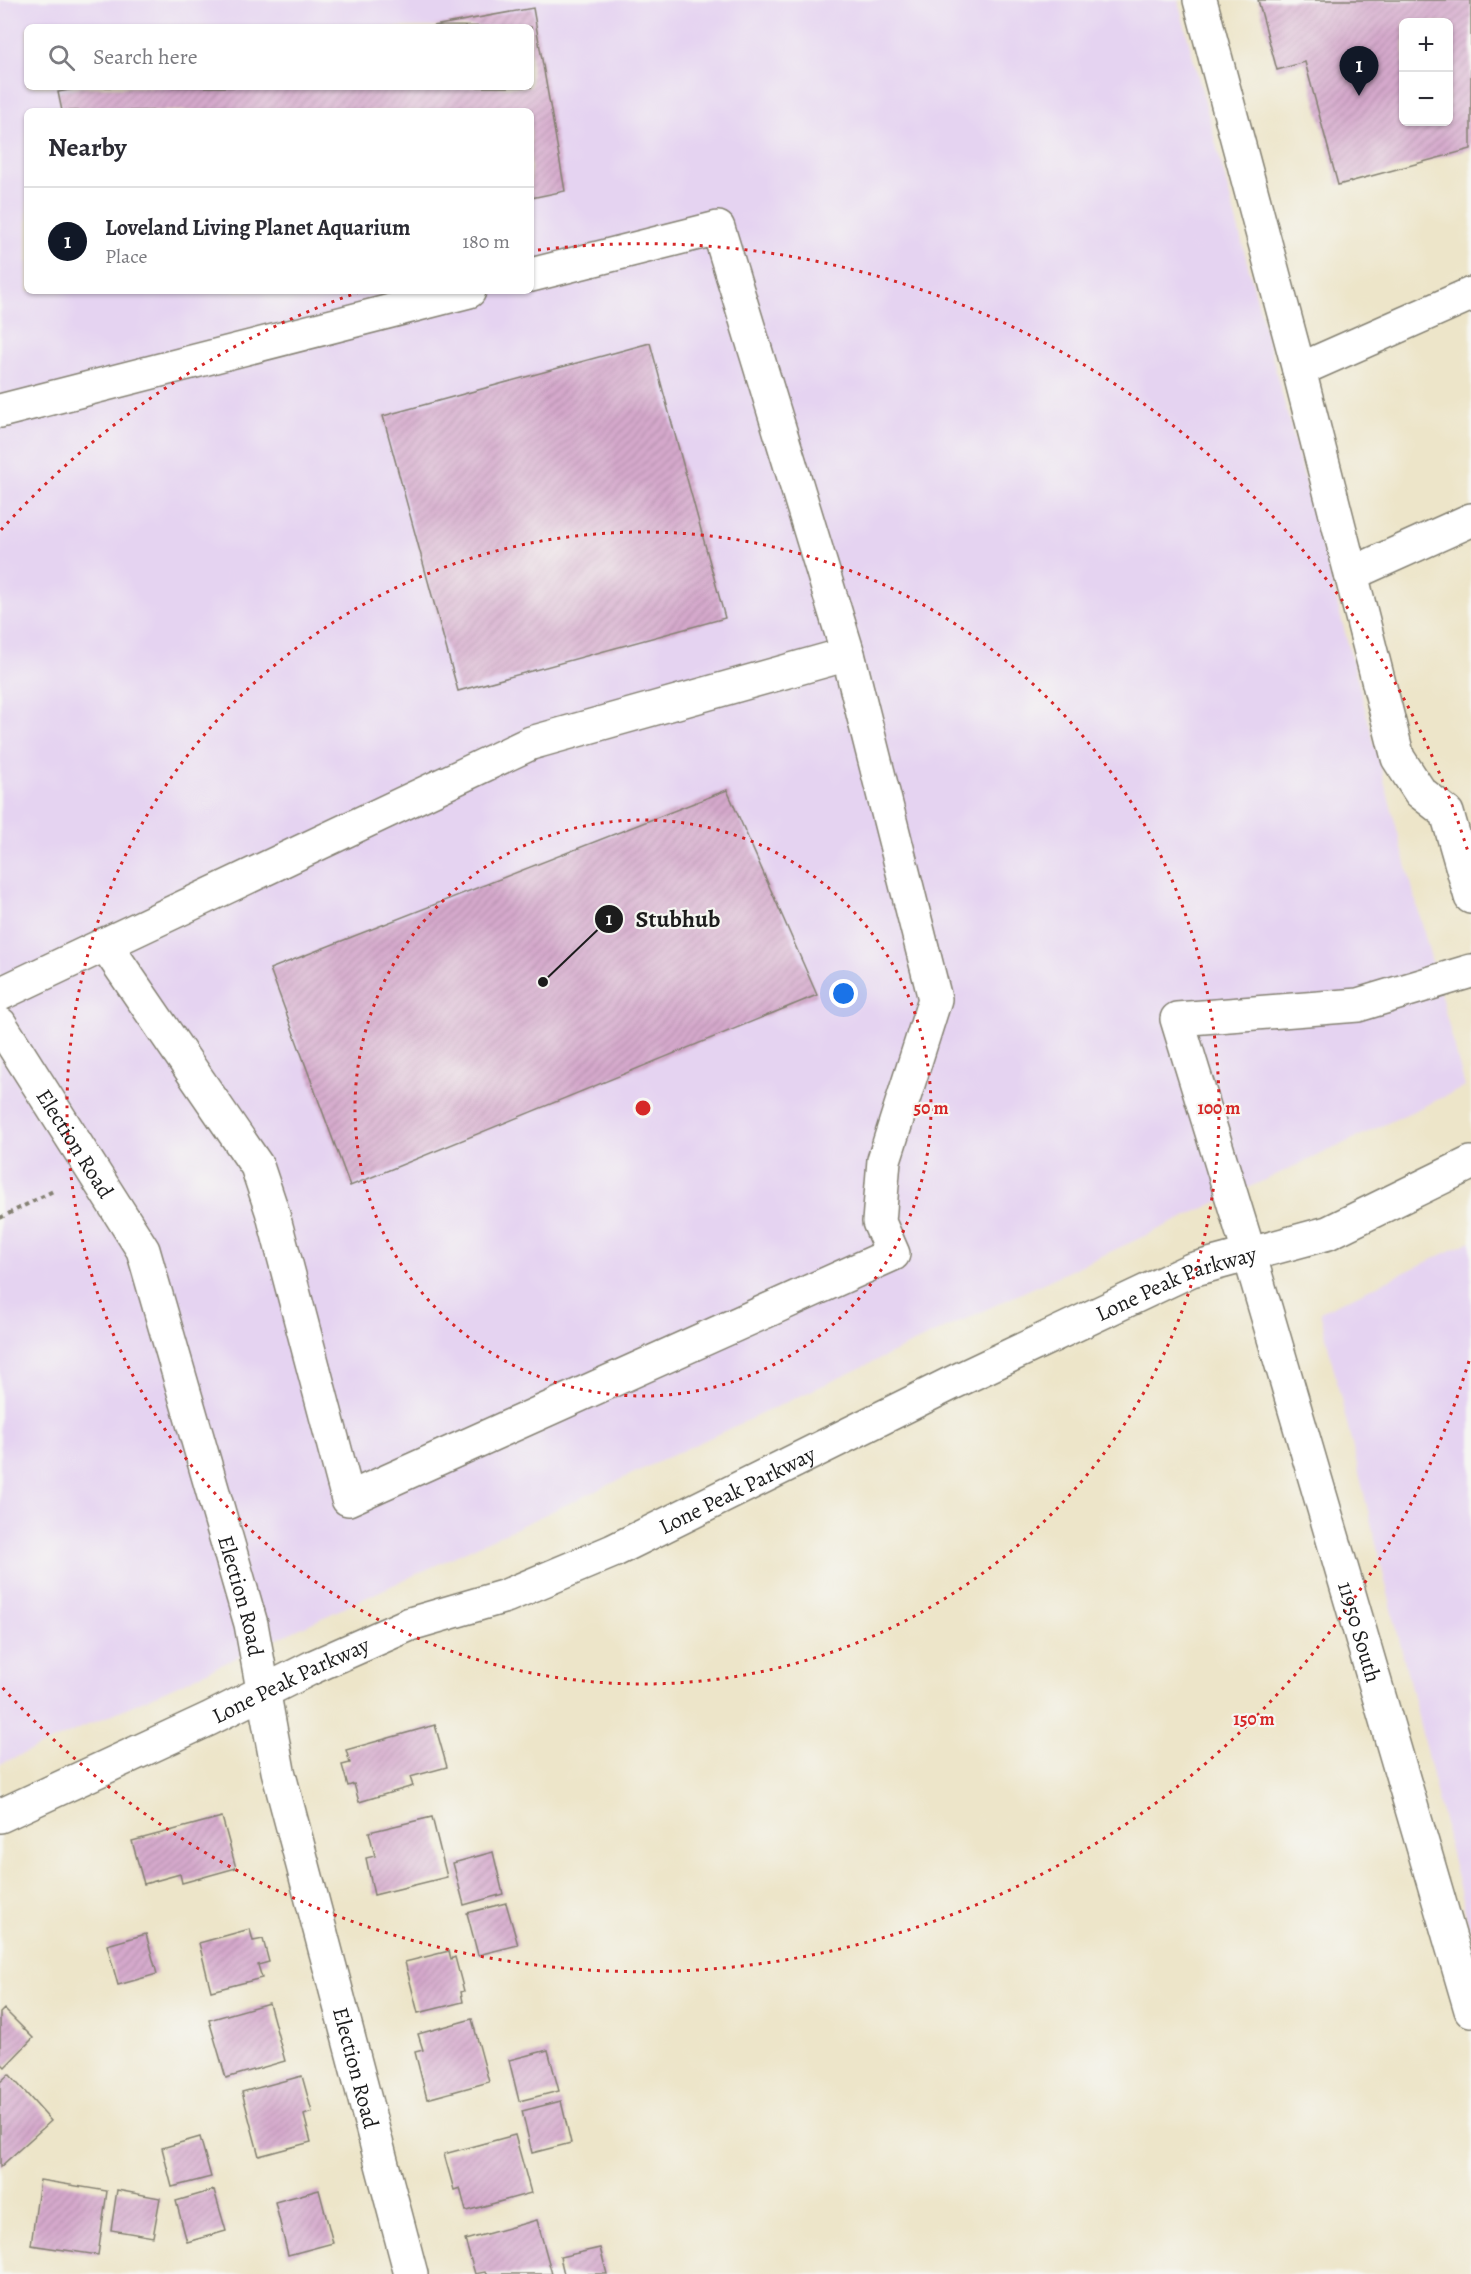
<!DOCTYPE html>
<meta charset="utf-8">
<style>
:root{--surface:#fff;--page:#f2f2f3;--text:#2b2b33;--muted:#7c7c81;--line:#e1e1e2;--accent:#111827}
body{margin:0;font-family:Alegreya,serif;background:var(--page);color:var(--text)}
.controls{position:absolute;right:18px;top:18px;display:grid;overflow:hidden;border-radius:9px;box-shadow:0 2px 4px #0004}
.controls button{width:54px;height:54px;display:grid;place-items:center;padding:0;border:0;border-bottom:2px solid var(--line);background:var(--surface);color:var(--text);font:30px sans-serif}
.you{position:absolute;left:844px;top:994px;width:21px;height:21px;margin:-15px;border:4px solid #fff;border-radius:50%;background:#1a73e8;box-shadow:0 0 0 9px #1a73e833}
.badge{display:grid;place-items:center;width:39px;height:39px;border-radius:50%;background:var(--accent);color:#fff;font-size:20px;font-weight:700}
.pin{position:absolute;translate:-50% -50px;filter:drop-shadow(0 2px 3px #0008)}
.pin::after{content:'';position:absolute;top:32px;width:21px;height:18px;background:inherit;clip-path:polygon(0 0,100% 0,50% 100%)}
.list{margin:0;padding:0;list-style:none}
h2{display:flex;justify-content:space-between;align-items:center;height:78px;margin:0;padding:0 24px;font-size:26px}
h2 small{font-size:20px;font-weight:400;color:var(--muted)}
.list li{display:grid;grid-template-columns:39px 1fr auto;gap:18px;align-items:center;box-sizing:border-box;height:108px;padding:0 24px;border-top:2px solid var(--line)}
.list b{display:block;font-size:22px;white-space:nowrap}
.list p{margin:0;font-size:20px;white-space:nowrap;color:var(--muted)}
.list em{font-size:20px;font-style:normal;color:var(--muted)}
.icon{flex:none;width:33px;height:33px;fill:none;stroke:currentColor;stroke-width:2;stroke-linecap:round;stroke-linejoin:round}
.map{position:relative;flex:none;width:1471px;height:2274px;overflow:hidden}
.search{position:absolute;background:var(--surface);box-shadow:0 2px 4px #0004;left:24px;top:24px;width:510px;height:66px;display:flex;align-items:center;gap:15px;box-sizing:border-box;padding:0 21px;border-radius:9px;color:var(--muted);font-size:22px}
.panel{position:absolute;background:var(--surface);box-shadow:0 2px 4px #0004;left:24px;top:108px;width:510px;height:186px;border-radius:9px}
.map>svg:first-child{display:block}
.built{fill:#e5d3f1;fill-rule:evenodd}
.building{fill:url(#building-hatch);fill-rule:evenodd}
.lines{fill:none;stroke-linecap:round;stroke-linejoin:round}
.minor-casing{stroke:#848072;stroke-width:36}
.major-casing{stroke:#848072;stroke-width:36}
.path{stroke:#848072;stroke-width:4;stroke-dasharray:4.5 4.5;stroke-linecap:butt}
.minor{stroke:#fff;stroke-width:33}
.major{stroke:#fff;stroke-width:33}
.ring{fill:none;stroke:#d62828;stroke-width:3;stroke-dasharray:3 6}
.labels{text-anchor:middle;stroke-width:4.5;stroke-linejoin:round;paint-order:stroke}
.street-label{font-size:22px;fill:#1c1c1c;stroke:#f6f6f2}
.centre{fill:#d62828;stroke:#f6f6f2;stroke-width:3}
.ring-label{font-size:18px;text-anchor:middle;font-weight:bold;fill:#d62828;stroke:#f6f6f2;stroke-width:4.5;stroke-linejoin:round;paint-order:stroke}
.leader{fill:none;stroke:#1c1c1c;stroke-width:2}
.callout-dot{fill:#1c1c1c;stroke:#f6f6f2;stroke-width:2}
.mark-label{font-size:18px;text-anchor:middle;font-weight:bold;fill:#fff}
.callout-label{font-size:24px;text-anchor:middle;font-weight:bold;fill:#1c1c1c;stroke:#f6f6f2;stroke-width:4.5;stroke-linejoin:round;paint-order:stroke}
</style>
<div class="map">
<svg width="1471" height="2274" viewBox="0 0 1471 2274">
<defs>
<pattern id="building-hatch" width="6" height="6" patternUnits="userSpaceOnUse" patternTransform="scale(1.5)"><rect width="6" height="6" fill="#d5a9cc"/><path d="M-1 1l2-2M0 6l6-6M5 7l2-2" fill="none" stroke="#b691af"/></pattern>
</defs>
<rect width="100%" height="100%" fill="#f6f6f2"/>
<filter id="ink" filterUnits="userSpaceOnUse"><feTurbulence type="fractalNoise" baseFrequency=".0167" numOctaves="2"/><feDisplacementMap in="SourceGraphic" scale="12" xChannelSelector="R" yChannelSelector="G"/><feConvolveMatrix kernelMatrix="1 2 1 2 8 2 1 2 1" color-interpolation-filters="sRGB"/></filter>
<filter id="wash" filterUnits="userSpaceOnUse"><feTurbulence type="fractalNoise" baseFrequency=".008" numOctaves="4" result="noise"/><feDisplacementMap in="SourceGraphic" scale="24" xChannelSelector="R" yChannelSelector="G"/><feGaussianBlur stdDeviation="1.35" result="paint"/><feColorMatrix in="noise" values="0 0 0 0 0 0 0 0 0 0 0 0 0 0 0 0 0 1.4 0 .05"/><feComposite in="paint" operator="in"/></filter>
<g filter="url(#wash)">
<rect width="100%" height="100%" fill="#ede5c9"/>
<path class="built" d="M0,0H1178L1465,1087L167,1690L0,1764ZM27,27H531V87H27ZM27,111H531V291H27Z
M1471,1241V1936L1320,1312Z"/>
<g id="blocks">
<path class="building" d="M1258,0H1471V149L1338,185L1305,62L1277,70ZM1404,22H1448V122H1404Z
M533,8L565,191L531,198V111H62L58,92L84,87H531V27L433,26Z
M650,343L725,618L458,691L383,416Z
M727,790L817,995L350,1186L270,969Z
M435,1725L447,1767L410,1777L413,1786L359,1802L354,1784L348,1786L342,1765L350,1763L346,1750Z
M222,1817L236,1868L182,1883L180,1874L144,1884L132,1841Z
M432,1817L447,1877L374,1895L366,1858L375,1856L369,1832Z
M493,1852L503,1894L464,1905L453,1863Z
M506,1903L518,1945L478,1955L467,1913Z
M250,1929L253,1941L263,1939L269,1962L258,1965L262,1978L211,1991L199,1943Z
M146,1934L157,1974L118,1985L107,1945Z
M449,1951L451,1959L455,1957L464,1991L461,1992L463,2002L418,2013L405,1962Z
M269,2003L285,2061L226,2078L209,2020Z
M4,2009L33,2038L5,2067L0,2062V2013Z
M472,2019L489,2082L427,2099L415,2052L423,2050L418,2034Z
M548,2050L559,2091L519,2101L509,2060Z
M9,2074L51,2121L0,2167V2082Z
M302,2076L312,2112L304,2115L311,2142L259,2156L242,2092Z
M561,2101L571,2143L532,2153L522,2111Z
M515,2135L531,2193L466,2211L460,2188L454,2190L444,2154Z
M200,2137L211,2177L172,2187L162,2148Z
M40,2180L107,2191L98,2255L31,2245Z
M117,2190L160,2198L153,2237L111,2230Z
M214,2190L226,2231L187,2242L176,2201Z
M319,2190L333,2243L288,2255L275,2202Z
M537,2220L552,2274H486L485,2272L475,2274L465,2240Z
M600,2248L607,2274H564L560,2257Z"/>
</g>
</g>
<g filter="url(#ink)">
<use href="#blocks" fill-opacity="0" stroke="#848072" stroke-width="1.5"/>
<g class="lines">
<g class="minor-casing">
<g id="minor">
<path d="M1200,0L1299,370"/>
<path d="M1471,294L1299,370L1398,758L1420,792L1447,813L1471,897"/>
<path d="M0,411L469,291"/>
<path d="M1351,574L1471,520"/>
<path d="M105,944L257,1166L272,1211L348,1499L893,1254L879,1222L884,1160L935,999L848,654L718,228L531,275"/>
<path id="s1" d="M1471,971L1358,1005L1177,1019L1249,1253L1471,2010"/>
<path d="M0,994L531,743L848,654"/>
<path id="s2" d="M0,1024L143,1250L251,1624L278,1771L411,2274"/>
</g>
</g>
<g class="major-casing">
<g id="major">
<path id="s3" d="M0,1816L209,1719L313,1667L410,1624L506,1596L613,1551L950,1384L1191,1270L1328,1233L1471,1163"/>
</g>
</g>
<path class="path" d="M0,1218L53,1191"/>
<use href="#minor" class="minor"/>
<use href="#major" class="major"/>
</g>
</g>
<g class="ring">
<circle cx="643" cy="1108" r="288"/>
<circle cx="643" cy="1108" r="576"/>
<path d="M1469 1361A864 864 0 0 1 1 1686M1 530A864 864 0 0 1 362 291M538 250A864 864 0 0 1 1469 855"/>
</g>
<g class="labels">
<g class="street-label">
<text dy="8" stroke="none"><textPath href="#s2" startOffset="141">Election Road</textPath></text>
<text dy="8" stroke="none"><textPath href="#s3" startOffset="1293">Lone Peak Parkway</textPath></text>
<text dy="8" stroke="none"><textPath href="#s3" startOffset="807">Lone Peak Parkway</textPath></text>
<text dy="8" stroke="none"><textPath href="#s2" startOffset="627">Election Road</textPath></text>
<text dy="8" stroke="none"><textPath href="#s1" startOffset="939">11950 South</textPath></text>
<text dy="8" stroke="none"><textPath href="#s3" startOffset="321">Lone Peak Parkway</textPath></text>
<text dy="8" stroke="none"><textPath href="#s2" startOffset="1113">Election Road</textPath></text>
</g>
</g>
<circle cx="643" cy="1108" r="9" class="centre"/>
<g class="ring-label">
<text x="931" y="1114">50 m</text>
<text x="1219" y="1114">100 m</text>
<text x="1254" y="1725">150 m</text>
</g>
<path class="leader" d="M543 982L609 919"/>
<g class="callout-dot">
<circle cx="543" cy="982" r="6"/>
<circle cx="609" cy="919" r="15"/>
</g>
<g class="mark-label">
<text x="609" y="925">1</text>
</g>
<g class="callout-label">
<text x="678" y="927">Stubhub</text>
</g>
</svg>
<div class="controls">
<button>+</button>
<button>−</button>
</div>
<div class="you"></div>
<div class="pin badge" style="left:1359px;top:96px">1</div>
<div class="search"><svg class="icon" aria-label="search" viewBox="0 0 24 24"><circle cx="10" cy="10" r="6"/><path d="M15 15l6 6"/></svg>Search here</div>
<section class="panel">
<h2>Nearby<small></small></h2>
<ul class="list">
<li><span class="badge">1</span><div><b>Loveland Living Planet Aquarium</b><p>Place</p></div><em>180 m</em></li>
</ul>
</section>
</div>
